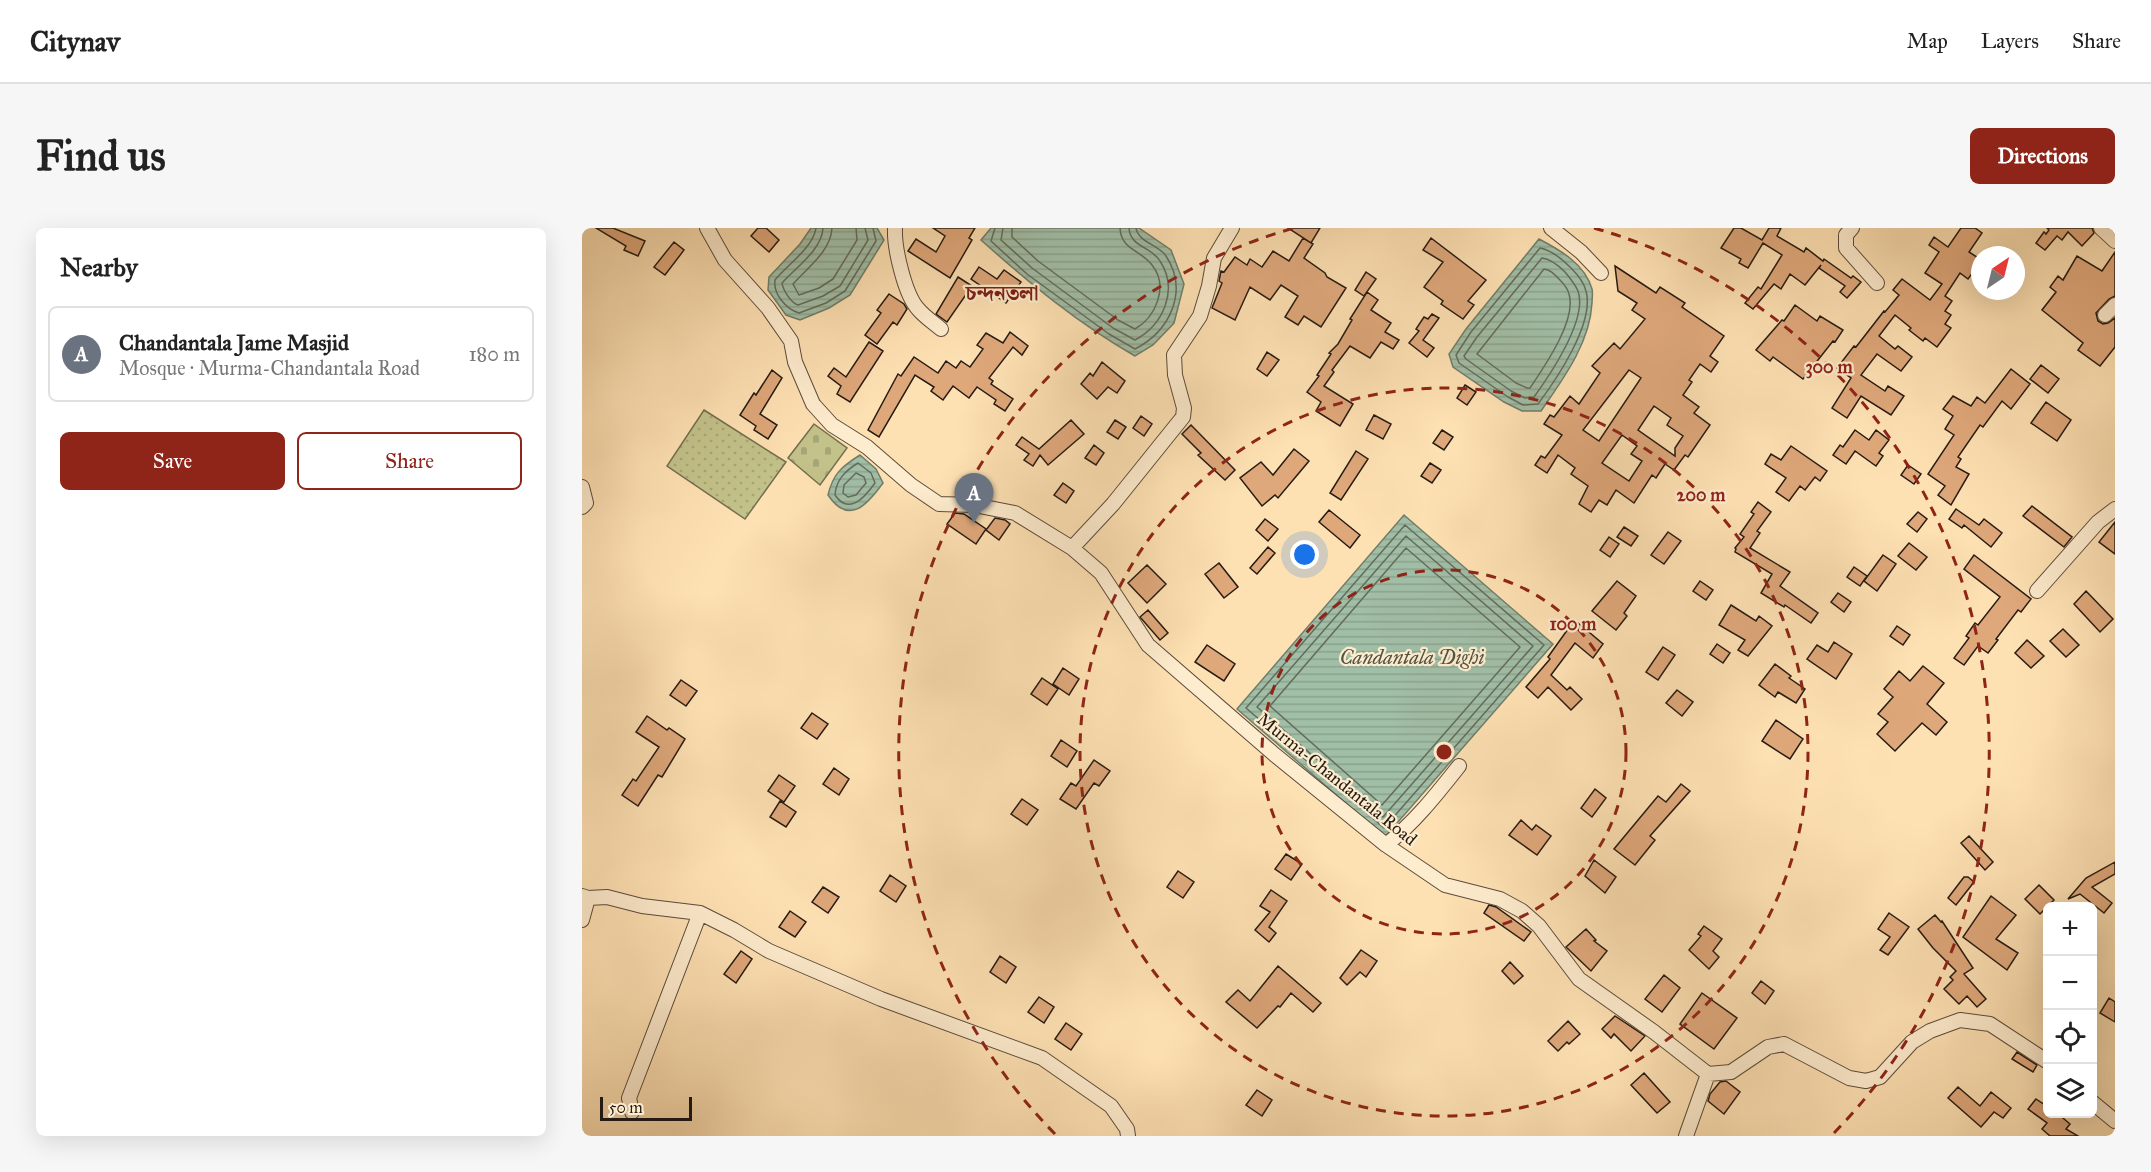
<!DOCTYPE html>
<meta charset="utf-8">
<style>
:root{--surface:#fff;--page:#f6f6f6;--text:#222;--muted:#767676;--line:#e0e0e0;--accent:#8f2418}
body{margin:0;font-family:"IM FELL Great Primer","Noto Serif Bengali",serif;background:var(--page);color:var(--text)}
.controls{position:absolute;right:18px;bottom:18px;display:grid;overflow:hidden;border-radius:9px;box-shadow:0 6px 24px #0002}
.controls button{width:54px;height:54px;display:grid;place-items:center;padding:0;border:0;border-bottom:2px solid var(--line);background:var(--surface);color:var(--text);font:30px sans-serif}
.compass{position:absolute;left:1389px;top:18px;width:54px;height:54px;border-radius:50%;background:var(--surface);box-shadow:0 6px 24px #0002;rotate:35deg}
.scale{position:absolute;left:18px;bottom:15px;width:92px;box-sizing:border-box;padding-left:6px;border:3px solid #261b13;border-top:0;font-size:16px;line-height:21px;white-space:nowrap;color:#261b13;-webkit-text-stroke:4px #feecce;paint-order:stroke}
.you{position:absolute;left:723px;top:327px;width:21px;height:21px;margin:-15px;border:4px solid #fff;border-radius:50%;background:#1a73e8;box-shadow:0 0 0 9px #1a73e833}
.badge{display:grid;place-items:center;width:39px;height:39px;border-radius:50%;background:var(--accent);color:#fff;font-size:20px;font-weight:700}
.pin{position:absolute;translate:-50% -50px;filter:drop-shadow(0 2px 3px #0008)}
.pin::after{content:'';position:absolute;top:32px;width:21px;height:18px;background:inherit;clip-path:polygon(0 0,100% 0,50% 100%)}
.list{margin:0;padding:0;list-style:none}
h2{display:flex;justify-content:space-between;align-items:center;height:78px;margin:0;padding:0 24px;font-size:26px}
h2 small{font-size:20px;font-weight:400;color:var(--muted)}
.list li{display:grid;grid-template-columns:39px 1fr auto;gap:18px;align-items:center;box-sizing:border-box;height:96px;margin:0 12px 12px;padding:0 12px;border:2px solid var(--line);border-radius:9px}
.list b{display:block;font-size:22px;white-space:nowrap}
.list p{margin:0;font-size:20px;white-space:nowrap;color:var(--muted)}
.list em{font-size:20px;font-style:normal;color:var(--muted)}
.actions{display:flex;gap:12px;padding:18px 24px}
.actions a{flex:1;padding:14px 0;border:2px solid var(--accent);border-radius:9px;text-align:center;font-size:21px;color:var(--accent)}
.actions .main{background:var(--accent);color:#fff}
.icon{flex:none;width:33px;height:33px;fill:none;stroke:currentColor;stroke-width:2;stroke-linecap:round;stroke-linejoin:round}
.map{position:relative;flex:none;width:1533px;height:908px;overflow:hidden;border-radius:9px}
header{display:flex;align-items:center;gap:36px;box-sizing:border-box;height:84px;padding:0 30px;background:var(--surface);border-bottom:2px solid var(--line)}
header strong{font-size:28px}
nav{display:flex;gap:33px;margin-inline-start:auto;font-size:21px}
.intro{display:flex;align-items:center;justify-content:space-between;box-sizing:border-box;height:144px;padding:0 36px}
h1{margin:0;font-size:42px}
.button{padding:15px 27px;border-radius:9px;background:var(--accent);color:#fff;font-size:21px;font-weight:700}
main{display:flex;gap:36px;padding:0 36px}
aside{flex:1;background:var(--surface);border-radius:9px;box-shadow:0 6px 24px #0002}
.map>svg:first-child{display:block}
.green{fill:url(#green-dots);stroke:#746e4e;stroke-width:1.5}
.cemetery{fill:url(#cemetery-stones);stroke:#746e4e;stroke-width:1.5}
.water{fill:url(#water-rules);stroke:#707d6b;stroke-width:1.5}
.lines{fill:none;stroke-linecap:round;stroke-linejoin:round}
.shore{stroke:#646c5c;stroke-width:1.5}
.building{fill:#dfa87b;stroke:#261b13;stroke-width:1.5;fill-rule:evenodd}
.street-casing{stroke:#5c4c3b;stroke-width:16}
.street{stroke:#feecce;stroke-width:14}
.ring{fill:none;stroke:#8f2418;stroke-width:3;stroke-dasharray:10 8}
.labels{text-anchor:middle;stroke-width:4.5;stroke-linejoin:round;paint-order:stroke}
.street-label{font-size:18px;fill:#261b13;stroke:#feecce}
.water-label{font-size:20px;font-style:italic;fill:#515446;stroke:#feecce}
.quarter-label{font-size:21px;font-weight:bold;fill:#7a1f14;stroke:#feecce}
.centre{fill:#8f2418;stroke:#feecce;stroke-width:3}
.ring-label{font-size:18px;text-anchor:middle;font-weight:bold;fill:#8f2418;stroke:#feecce;stroke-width:4.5;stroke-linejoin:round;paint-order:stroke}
</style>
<header>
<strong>Citynav</strong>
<nav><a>Map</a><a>Layers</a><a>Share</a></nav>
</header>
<div class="intro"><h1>Find us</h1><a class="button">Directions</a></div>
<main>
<aside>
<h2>Nearby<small></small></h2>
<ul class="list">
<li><span class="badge" style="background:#6b7280">A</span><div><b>Chandantala Jame Masjid</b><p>Mosque · Murma-Chandantala Road</p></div><em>180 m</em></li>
</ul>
<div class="actions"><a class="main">Save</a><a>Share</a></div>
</aside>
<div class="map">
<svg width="1533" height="908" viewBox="0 0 1533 908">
<defs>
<pattern id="green-dots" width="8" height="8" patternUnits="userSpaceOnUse" patternTransform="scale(1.5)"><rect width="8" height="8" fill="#c3c28a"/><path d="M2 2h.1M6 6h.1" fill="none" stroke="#a7a676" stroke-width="1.8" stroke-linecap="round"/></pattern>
<pattern id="cemetery-stones" width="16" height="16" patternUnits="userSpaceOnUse" patternTransform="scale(1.5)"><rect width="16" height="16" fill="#c3c28a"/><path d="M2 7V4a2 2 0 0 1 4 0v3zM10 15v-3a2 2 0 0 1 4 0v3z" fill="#a7a676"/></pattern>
<pattern id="water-rules" width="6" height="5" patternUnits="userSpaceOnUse" patternTransform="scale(1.5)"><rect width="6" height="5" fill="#a1bea6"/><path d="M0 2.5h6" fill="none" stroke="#8aa38e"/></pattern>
</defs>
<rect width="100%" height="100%" fill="#fee1b3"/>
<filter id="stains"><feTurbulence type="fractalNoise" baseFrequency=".00333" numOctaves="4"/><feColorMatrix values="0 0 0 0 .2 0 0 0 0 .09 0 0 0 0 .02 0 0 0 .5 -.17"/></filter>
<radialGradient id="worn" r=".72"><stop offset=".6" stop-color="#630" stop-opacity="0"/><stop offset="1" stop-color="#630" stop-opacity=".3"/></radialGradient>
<path class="green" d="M122,182L204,234L163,291L85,238Z"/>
<path class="cemetery" d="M232,196L265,220L238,257L206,230Z"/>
<path class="water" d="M229,0H295L302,12L268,67L247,80L218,92L204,87L186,62L187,49L218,16Z
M409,0H557L589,22L602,56L592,95L571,117L553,128C497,96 447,55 399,12Z
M957,11C978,22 1003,36 1010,61C1011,65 1010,71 1010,75C1008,115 981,151 959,183H940L922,174L871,139L867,126L884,101Z
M278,227L294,241L301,255C285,277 267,298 246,267C251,246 259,239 278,227Z
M822,287L971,416L803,609L655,481Z"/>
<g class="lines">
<path class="shore" d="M234,0C231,20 205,37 193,52C191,66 204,81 217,85L244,75L263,63L294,13L291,0
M241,0C240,22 213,40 200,55C201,62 209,75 216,77L241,68L258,58L286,12L283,0
M250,0C249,23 225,40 211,56L217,67L237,60L251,51L275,12L274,0
M413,0L409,13L445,46L527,106L553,121C588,103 607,63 584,28C577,17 556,14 554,0
M421,0L419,12L450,40L531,100L553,112C581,97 597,62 578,33C570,19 548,19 547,0
M430,0V9L456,33L536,92L553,101C574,89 587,58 570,37C559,22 539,22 538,0
M958,20C970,22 980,31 989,40C995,46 1002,54 1004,63C1013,95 974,152 956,176L941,177L926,169L877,135L874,127L889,104Z
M960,30C969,31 976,37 983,44C988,50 993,56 996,63C1006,91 968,147 952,169L943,170L929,163L884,131L882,128L895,109Z
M962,41C969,42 972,46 977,51C981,55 986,61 987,66C995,92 962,139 948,160H945L934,155L895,126Z
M276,235L289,245L293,255C283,269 267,288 253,267C254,252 263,243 276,235Z
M274,245L282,249L284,255L274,267L266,269L261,265L262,257Z
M823,297L962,417L802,600L664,480Z
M824,308L951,418L801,589L675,479Z
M824,320L938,419L800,577L688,478Z"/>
</g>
<path class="building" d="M14,0H31L63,13L56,28L42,22L44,18Z
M176,0H184L197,12L187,24L169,8Z
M351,0H393L387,10L390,12L368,50L326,23L334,11L354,24L363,8Z
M706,0H738L729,15Z
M1152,0H1159L1180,12L1187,0H1199L1195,8L1222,24L1224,20L1241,33L1242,31L1269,50L1271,48L1279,54L1265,70L1258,64L1263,58L1237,40L1239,37L1223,57L1208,46L1199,61L1192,56L1171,81L1163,75L1176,59L1179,61L1200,27L1181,15L1166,40L1157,35L1159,31L1139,20Z
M1379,0H1393L1400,5L1387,24L1398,31V35L1386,51L1378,45L1363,68L1370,73L1363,83L1369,87L1363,96L1369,100L1355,119L1343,110L1341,113L1327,102L1329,100L1313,87L1297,108L1313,121L1316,118L1330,129L1319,143L1295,126L1279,147L1303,163L1306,158L1322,168L1309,187L1279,168L1265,190L1250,180L1269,150L1255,140L1272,118L1274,119L1302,83L1303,84L1317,67L1311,62L1320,51L1348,72L1360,56L1343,45L1357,24L1347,17L1352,9L1366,19Z
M1465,0H1510L1512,5L1500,18L1486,4L1480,12L1475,8L1463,22L1454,15L1462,4L1464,6L1467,2Z
M721,10L731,16L722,30L743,45L745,49L764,60L739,99L722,88L716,97L703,89L716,68L699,57L688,72L668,59L653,92L630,80L640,55L637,53L639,43L642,44L653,29L665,37L668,31L680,39L691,23L707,33Z
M849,10L904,52L886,73L892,77L881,91L859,76L861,73L842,59L861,34L841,22Z
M92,14L102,22L83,47L72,39Z
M1533,24V68L1527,71L1514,85L1516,93L1521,96L1526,95L1533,90V119L1518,138L1496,122L1501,115L1460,82L1474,64L1468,59L1476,48L1481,52L1495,28L1520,43Z
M1033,38L1074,65L1078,59L1103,75L1100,79L1142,108L1128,128L1136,134L1129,144L1118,136L1107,152L1110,154L1101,167L1117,179L1112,185L1128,197L1106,229L1103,227L1092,242L1083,236L1074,250L1070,247L1052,275L1034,262L1025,277L1017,272L1009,284L997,276L1006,258L989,246L993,240L976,227L965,245L953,237L959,228L963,230L980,207L962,196L968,187L972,189L988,168L997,176L1018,145L1010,138L1032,115L1038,121L1063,91L1050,82L1055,75L1036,63ZM1047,142L1059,150L1017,213L1001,202ZM1072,178L1089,190L1085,197L1101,208L1093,220V228L1056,202ZM1040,207L1055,218L1049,226L1060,233L1047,253L1020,235Z
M397,39L415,51L422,42L439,54L424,75L389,51Z
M784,44L794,51L782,68L773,62Z
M376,49L390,58L365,94L354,86Z
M785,64L796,72L789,82L809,95L803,104L817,112L811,121L799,114L788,130L768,118L750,142L752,144L742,158L771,176L758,198L734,183L739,174L725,164L737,148L735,147L749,126L747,125L756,116L770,92L768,91Z
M307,66L322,76L325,81L315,97L311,94L295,116L283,107L299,85L295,82Z
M1213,77L1235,93L1238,88L1261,102L1253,114L1251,113L1221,151L1191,129L1188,133L1174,122L1200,92L1202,93Z
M850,86L857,90L841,112L852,120L845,129L827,115L837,103L834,101L842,89L846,91Z
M428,104L446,118L440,127L431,119L407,150L411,153L409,156L431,171L423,183L412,176L414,172L395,159L387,170L371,158L361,172L349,163L352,159L333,147L297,209L286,202L316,146L319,148L332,129L356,145L364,133L374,140L379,133L388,139L401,121L395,117L404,105L421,115Z
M287,114L301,123L268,174L255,166L259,158L246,148L252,140L264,149Z
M685,124L697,132L685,148L675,141Z
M520,134L543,153L535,165L526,159L515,171L499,156L508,145L511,148Z
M1459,137L1477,151L1466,165L1448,151Z
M1429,141L1448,156L1429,181L1420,173L1401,199L1398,197L1376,229L1379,231L1374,239L1387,246L1369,277L1356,267L1363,258L1346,246L1372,207L1363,201L1371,188L1361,181L1371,168L1389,178L1395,169L1403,175Z
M190,142L200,150L178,186L195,197L186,211L172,202L174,198L158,187L172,165L174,167Z
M883,157L894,164L885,177L875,170Z
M1464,174L1489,192L1475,213L1449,195Z
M792,187L809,196L801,211L784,202Z
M559,188L570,196L562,208L551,200Z
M489,192L502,206L466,237L458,227L451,238L442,232L447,226L434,217L440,209L457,221Z
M533,192L544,199L536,211L525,204Z
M609,197L653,242L643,252L616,227L619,225L600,206Z
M860,202L871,209L862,222L851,215Z
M1273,202L1287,212L1294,202L1307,212L1297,225L1301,228L1294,238L1273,223L1264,236L1251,227L1258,217L1261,219Z
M512,217L522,225L514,237L503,230Z
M1209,218L1245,243L1238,253L1233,249L1223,262L1218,258L1207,273L1194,264L1204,250L1183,236L1189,226L1199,232Z
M712,221L727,233L696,270L693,267L680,278L658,250L679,234L691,247Z
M774,223L786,231L759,272L748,265Z
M848,235L859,242L850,255L839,248Z
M1326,237L1339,246L1332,256L1319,247Z
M481,255L492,263L484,275L472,267Z
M1176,274L1189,284L1175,303L1178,305L1168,320L1208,344L1198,358L1236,385L1229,395L1203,377L1202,379L1179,365L1190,346L1153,324L1154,321L1153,320L1162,309L1158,306L1172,286L1169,284Z
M1450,278L1490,309L1482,319L1441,288Z
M1374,281L1397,297L1402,291L1420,305L1409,319L1382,297L1380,300L1367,291Z
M747,282L778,307L768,320L737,294Z
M1336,284L1345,291L1335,304L1325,296Z
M373,285L382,286L404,301L394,316L365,296Z
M413,290L423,292L428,296L417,312L404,302Z
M683,291L696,301L686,313L674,302Z
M1533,294V326L1517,314Z
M1042,299L1056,308L1049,318L1035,309Z
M1086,304L1099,313L1082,336L1069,327Z
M1027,309L1037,316L1028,329L1018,322Z
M1327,315L1345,329L1334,342L1316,328Z
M686,319L693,325L675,346L668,340Z
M1301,327L1314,336L1295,363L1282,353Z
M1392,327L1449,371L1439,384L1436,382L1414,411L1416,412L1406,425L1396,418L1382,437L1372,430L1387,410L1384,408L1393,395L1396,397L1418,369L1382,341Z
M637,335L656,359L642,370L623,346Z
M565,337L584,356L565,375L546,355Z
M1272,339L1285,348L1278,358L1265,349Z
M1035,353L1054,368L1042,385L1045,388L1034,402L1010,383Z
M1118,353L1131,362L1124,372L1111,363Z
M1504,363L1531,391L1518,404L1492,376Z
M1256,365L1269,374L1262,384L1249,374Z
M1149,377L1174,393L1177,388L1190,398L1166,428L1156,422L1163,412L1137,397Z
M566,382L586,405L578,412L558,389Z
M991,394H995L1021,416L1011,430L993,415L969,447L985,462L988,459L1000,471L989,482L966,459L956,470L944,459L968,431L966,429Z
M1315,398L1328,407L1321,417L1308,408Z
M1481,401L1497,417L1484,429L1468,413Z
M1445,412L1462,428L1449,440L1433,425Z
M1252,414L1270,426L1254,451L1225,431L1235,417L1246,424Z
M1135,416L1148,425L1141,435L1128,426Z
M625,417L653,436L642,453L613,434Z
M1081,419L1093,427L1076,452L1064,444Z
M1193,436L1209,448L1207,450L1223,461L1214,475L1196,464L1193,469L1177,457Z
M1341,438L1362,455L1345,476L1365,494L1354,507L1340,495L1313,523L1295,506L1306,494L1296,486L1311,469L1302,461L1317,443L1328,453Z
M481,440L497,451L487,467L471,456Z
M460,450L476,461L465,477L449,466Z
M99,452L115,463L104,478L88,467Z
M1095,462L1111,474L1100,488L1084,475Z
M230,485L246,496L235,511L219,500Z
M65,488L85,502L87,500L103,511L80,549L76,547L56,578L40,567L51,551L54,553L77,519L54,504Z
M1194,492L1221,511L1208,531L1180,513Z
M479,512L495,523L485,539L469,528Z
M512,532L528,543L517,558L512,555L494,581L478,571L489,555L494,558Z
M252,540L267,551L257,567L241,556Z
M197,547L213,558L202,574L186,563Z
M1099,556L1108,563L1068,608L1073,612L1053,637L1032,621L1076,568L1084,574Z
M1013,561L1024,570L1010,589L999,580Z
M440,571L456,582L445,597L429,586Z
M198,573L214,584L204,599L188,589Z
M939,592L950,602L954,597L969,608L955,627L927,607Z
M1387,608L1411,634L1403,642L1379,615Z
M704,626L720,636L709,652L693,641Z
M1012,632L1034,649L1023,665L1003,648Z
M1533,634V646L1510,659L1530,675L1522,685L1498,666L1486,671L1504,650Z
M596,643L612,654L601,670L585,659Z
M308,647L324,658L314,674L298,663Z
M1382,649H1386L1392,654L1374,677L1366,670Z
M1457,657L1472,672L1458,686L1443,671Z
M241,659L257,669L246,685L230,674Z
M689,662L705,673L687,699L694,705L687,714L673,702L688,684L678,678Z
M1409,668L1434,687L1414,711L1436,725L1425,742L1381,709Z
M907,677L914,679L949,704L942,713L902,685Z
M208,683L224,694L213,709L197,699Z
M1307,685L1327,699L1306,727L1298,722L1308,709L1296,701Z
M1353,687L1359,694L1360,693L1391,740L1382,746L1404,771L1395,779L1385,768L1377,776L1362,761L1371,752L1368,749L1374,743L1351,720L1336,701Z
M1122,698L1140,711L1131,723L1137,729L1127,741L1107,722L1119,708L1116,706Z
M1004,701L1014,712L1012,713L1025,723L1009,743L984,719Z
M779,722L795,733L784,749L778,744L765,757L758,750Z
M159,723L170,731L154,755L142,746Z
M418,728L434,739L424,755L408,744Z
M928,734L941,748L932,756L920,743Z
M696,738L739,775L731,784L709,765L698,779L696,778L675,800L644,774L656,762L668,773Z
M1082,747L1098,760L1080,784L1063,771Z
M1179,753L1192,763L1183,776L1170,765Z
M1120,765L1155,790L1132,821L1098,796Z
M457,769L472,779L462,795L446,784Z
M1527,770L1533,774V794L1518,785Z
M1033,788L1063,808L1049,823L1032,806L1029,810L1020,801Z
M986,793L998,806L987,816L985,814L976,823L966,813Z
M484,795L500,806L489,822L473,811Z
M1435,824L1455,837L1451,844L1430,831Z
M1062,845L1088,874L1075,885L1049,857Z
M1144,853L1158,864L1142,886L1126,873L1128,866L1138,854Z
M1376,859L1398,878L1409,864L1429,880L1421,890L1412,884L1399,899L1366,870Z
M675,862L690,872L680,888L664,877Z
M1454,871L1466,879V885H1475L1488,896L1484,901L1496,908H1468L1460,901L1465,895L1446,881Z"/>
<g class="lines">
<g class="street-casing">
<path id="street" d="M125,0L143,32L186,80L209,113L213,134L231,176L250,197L285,219L329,257L357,276L392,277L433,285L490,320L519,345L566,417L693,527L804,617L863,657L918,671L940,683L957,698L997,751L1072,804L1126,846L1149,844L1186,819L1202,816L1267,850L1284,853L1298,849L1330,814L1348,803L1378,792L1408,796L1466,834
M313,0C312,20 323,68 337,82C343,89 352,95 359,101
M969,0L999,24L1019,45
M1270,0L1264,7V20L1295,55
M1519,0L1533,13
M1523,87L1533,77
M0,259L4,275L0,279
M490,320L531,276L601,189L602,180L593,147L592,127L618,88L627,58L632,30L650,0
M1455,363L1516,294L1533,281
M804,617C833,594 854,567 877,538
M0,668L6,670L25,669L60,678L118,685L152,702L187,723L299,771L460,830L529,878L545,901L546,908
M0,692L6,670
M1510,874L1533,893
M50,884L47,870L118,685
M1104,908L1126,846"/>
</g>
<use href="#street" class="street"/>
</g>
<g class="ring">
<circle cx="862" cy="524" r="182"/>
<circle cx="862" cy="524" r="364"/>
<path d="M473 906A545 545 0 0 1 712 0M1012 0A545 545 0 0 1 1251 906"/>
</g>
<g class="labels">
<g class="street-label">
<text transform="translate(755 551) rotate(39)" y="6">Murma-Chandantala Road</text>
</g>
<g class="water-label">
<text x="830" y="436">Candantala Dighi</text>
</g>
<g class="quarter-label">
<text x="420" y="72">চন্দনতলা</text>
</g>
</g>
<circle cx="862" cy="524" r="9" class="centre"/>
<g class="ring-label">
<text x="1247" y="145">300 m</text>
<text x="1119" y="273">200 m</text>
<text x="991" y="402">100 m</text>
</g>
<rect width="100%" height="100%" filter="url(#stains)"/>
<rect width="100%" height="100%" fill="url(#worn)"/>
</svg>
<div class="controls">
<button>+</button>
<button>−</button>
<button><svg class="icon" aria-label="locate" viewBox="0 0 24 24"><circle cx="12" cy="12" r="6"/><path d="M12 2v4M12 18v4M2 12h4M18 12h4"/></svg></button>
<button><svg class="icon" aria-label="layers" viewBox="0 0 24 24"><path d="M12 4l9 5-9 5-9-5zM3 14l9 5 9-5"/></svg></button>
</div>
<svg class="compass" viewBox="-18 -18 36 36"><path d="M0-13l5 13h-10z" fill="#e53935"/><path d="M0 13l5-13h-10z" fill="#767676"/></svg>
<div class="scale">50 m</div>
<div class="you"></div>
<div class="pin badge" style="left:392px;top:295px;background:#6b7280">A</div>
</div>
</main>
